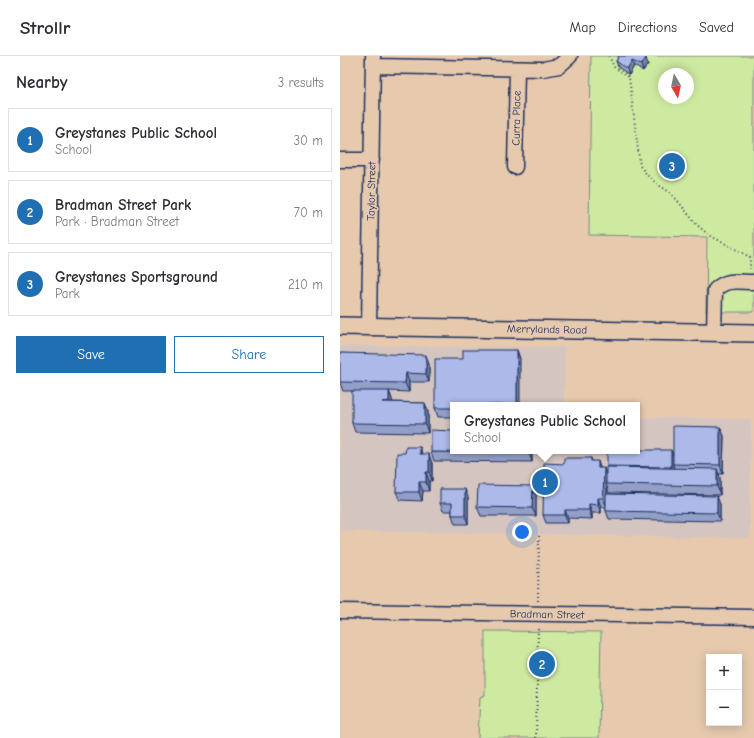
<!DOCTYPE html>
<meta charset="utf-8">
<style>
:root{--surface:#fff;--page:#f7f7f7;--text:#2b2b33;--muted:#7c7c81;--line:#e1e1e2;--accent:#1f6fb2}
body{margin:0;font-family:"Comic Neue",sans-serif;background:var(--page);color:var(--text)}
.controls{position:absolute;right:12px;bottom:12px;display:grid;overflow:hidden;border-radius:0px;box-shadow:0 2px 10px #0003}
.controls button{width:36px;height:36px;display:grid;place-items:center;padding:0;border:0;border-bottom:1px solid var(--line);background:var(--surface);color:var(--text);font:20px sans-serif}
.compass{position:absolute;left:318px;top:12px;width:36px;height:36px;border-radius:50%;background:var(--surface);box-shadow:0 2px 10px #0003;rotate:171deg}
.you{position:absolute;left:182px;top:476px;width:14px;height:14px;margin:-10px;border:3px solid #fff;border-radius:50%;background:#1a73e8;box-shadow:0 0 0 6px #1a73e833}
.badge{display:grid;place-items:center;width:26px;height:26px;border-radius:50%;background:var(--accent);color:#fff;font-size:13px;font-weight:700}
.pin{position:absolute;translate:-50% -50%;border:2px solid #fff;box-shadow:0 1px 4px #0006}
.popup{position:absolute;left:110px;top:346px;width:190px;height:52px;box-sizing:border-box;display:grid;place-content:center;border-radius:0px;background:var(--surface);filter:drop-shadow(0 1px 3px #0005);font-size:13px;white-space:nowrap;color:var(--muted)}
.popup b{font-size:15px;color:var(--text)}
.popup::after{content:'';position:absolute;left:50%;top:100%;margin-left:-8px;border:8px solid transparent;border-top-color:var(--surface)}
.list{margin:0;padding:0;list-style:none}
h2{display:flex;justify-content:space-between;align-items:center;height:52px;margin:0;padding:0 16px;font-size:17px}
h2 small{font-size:13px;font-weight:400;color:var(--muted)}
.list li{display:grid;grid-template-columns:26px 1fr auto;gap:12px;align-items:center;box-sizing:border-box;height:64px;margin:0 8px 8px;padding:0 8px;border:1px solid var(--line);border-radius:0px}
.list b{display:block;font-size:15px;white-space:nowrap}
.list p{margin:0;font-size:13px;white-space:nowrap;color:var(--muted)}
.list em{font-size:13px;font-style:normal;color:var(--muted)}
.actions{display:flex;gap:8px;padding:12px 16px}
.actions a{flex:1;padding:9px 0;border:1px solid var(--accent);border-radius:0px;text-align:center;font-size:14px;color:var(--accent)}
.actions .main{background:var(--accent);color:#fff}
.map{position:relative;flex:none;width:414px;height:682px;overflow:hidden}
header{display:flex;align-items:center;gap:24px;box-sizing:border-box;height:56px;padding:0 20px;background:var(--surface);border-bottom:1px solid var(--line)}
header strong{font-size:19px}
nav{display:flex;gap:22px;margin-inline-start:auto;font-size:14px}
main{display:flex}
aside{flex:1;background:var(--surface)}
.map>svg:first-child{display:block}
.built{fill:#d5c5c0}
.green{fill:#ceeaa1;stroke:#748c80;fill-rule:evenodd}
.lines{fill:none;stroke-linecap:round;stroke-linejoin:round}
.minor-casing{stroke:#1b2f5e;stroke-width:17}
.major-casing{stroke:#1b2f5e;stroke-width:20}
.path{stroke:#1b2f5e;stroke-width:2;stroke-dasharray:1 3;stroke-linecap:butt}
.minor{stroke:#e7caae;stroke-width:14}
.major{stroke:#e7caae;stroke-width:17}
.wall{fill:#949fc8;stroke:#1b2f5e}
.shaded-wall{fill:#7882a3;stroke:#1b2f5e}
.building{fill:#acb9e9;stroke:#1b2f5e}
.labels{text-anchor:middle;stroke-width:3.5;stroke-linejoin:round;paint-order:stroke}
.street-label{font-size:11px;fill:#1b2f5e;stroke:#e7caae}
</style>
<header>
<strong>Strollr</strong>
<nav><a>Map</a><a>Directions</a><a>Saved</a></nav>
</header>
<main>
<aside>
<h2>Nearby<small>3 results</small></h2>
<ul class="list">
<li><span class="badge">1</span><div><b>Greystanes Public School</b><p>School</p></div><em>30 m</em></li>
<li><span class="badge">2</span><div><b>Bradman Street Park</b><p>Park · Bradman Street</p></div><em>70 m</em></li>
<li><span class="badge">3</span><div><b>Greystanes Sportsground</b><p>Park</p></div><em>210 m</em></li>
</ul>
<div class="actions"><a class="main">Save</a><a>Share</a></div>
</aside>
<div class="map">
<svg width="414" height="682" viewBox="0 0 414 682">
<rect width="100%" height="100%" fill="#e7caae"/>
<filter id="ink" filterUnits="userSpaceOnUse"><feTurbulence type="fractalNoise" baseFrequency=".025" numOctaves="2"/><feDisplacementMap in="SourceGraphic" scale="8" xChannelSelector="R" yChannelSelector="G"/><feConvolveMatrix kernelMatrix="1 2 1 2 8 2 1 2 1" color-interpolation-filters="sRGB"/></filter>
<g filter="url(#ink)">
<path class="built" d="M0,290L225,291L224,349H113V395H297V361L411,363L410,482L0,475Z"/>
<path class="green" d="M251,0H414V256H366L367,181L249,179ZM324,18H348V42H324Z
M145,575L261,576L259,682H138L140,641L145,639Z"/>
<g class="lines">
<g class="minor-casing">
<path id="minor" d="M33,10L203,13L219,10L230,0
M0,104H32
M175,111L177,13
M29,271L33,0
M374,276L375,234C387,222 398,226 414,226
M0,555L414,561"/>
</g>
<g class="major-casing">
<path id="major" d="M0,270L414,277"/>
</g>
<path class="path" d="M269,0L274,11L289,21L300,110L308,120L317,128L328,135L337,144L357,169L369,179L410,201V213
M198,545L199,478
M196,682L198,571"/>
<use href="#minor" class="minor"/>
<use href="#major" class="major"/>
</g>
<path class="wall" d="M279,0L308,8L303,15L294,10L289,19L278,11L276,5Z
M177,294L180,303L113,349V361H98L95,352L123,303Z
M0,297L89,308V326H69V336L49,335L52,343V346L85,347L88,356V377L15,376L12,367L15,335H3L0,327Z
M380,371L384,380L383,418H379L380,422V439L269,437L267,431V438L380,448V465L269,463L266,455V451H261V457H252V463L228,462V467H206L203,459L224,408L251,402L252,405L261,412L266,418L267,411V410L333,398Z
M80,391L82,398L92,407V425H89V435H83L82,445L60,444L56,436L65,397Z
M192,395V406L94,405L91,396Z
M196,439V460H141L137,451Z
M128,441V468H115L112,459V455H103L100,447Z"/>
<path class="shaded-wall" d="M306,2L308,8L303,15L301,9Z
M292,5L294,10L289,19L287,13Z
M177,294L180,303V349H177Z
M86,299L89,308V326L86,318Z
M66,317L69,326V336L65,327Z
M49,335L52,343V354L49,345Z
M85,347L88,356V377L85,368Z
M380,371L384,380L383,418L380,409Z
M80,391L83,400L80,398Z
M331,394L335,403L333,408L334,413V419L331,411Z
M189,395H192V406L189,397Z
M89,398L92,407V425L89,416Z
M258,405L261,414L258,412Z
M264,412L267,420L266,428L267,431V451L263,442Z
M377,413L380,422V439L377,430Z
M86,416L89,425V435L86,426Z
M79,426L83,435L82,445L79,436Z
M193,430L196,439V460L192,452Z
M125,433L128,441V468L125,459Z
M377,440L380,448V465L377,457Z
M258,442L261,451V457L258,449Z
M249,448L252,457V463L249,454Z
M225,454L228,462V467L225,459Z"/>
<path class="building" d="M279,0H303L306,2L301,9L292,5L287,13L276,5Z
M123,294H177V349H113V352H95V303H123Z
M0,297L86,299V318L66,317L65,327L0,326Z
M12,335H49V345L42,346L85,347V368L12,367Z
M333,370L380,371V409L333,408Z
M91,374L113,375V395H189V397L91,396Z
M66,391H80V398H89V416H86V426H79V436H56L57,397H65Z
M297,394H331V411L267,410V395H297Z
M224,402H251V405H258V412H264L263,442H258V449L249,448V454H225V459H203L204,407L224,408Z
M266,411L377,413V430L266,428Z
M138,429L193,430L192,452L137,451Z
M100,433H125V459H112V447H100Z
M266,438L377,440V457L266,455Z"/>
</g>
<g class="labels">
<g class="street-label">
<text transform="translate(176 62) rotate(-89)" y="4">Curra Place</text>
<text transform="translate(31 135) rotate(-89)" y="4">Taylor Street</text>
<text transform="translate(207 273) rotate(1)" y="4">Merrylands Road</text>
<text transform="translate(207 558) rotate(1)" y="4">Bradman Street</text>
</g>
</g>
</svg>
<div class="controls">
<button>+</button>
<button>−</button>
</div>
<svg class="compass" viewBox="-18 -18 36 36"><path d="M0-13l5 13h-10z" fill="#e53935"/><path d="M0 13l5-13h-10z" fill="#7c7c81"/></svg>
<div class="you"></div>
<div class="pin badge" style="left:205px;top:426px">1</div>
<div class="popup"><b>Greystanes Public School</b>School</div>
<div class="pin badge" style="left:202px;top:608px">2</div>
<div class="pin badge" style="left:332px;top:110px">3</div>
</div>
</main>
